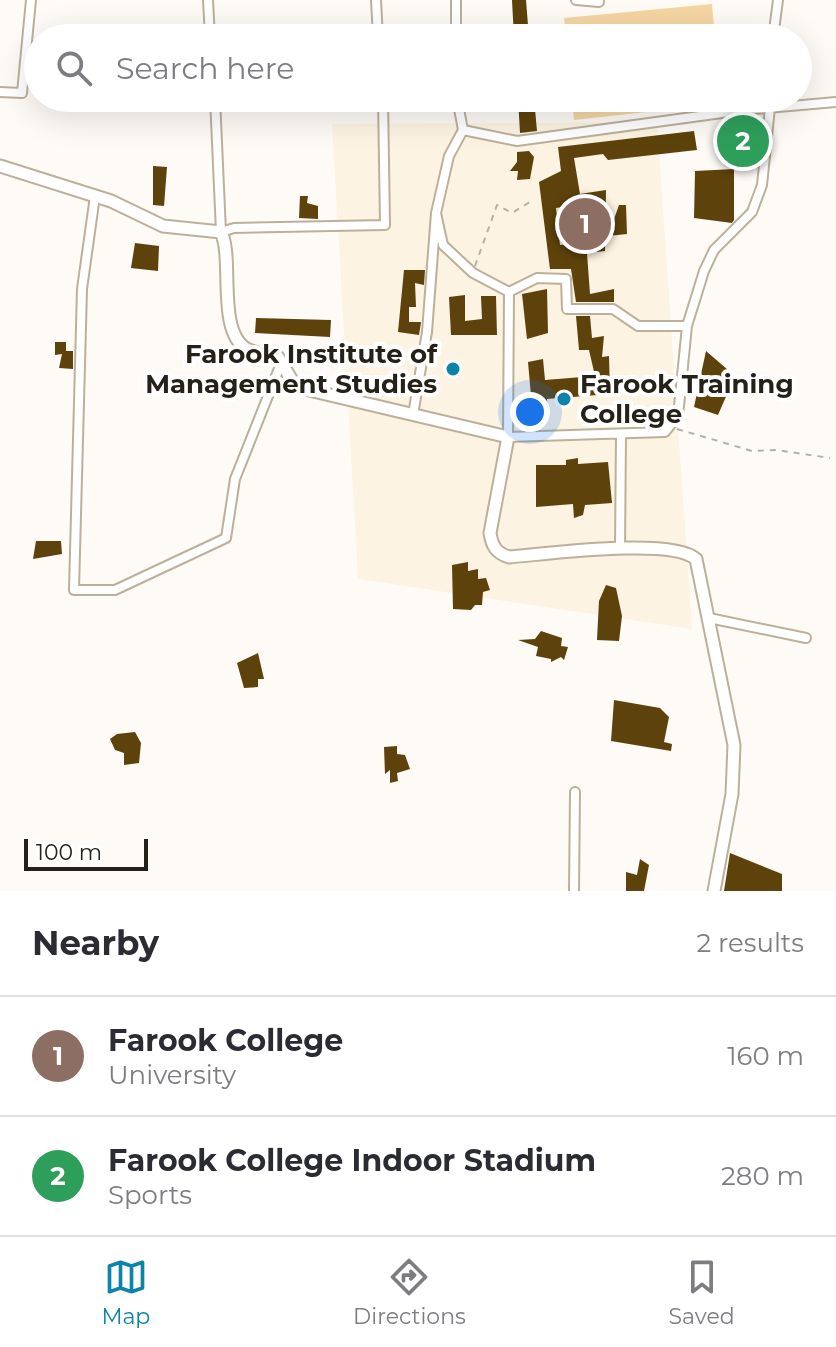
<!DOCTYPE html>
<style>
:root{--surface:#fff;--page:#f7f7f7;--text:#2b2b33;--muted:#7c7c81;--line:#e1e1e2;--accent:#0c84a9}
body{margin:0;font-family:Montserrat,sans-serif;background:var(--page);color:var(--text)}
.scale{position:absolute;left:24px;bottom:20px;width:124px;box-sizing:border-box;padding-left:8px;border:4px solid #252018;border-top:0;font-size:22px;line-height:28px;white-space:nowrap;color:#252018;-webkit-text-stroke:6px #fff;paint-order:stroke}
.you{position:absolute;left:530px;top:412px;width:28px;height:28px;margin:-20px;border:6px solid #fff;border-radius:50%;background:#1a73e8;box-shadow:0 0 0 12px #1a73e833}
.badge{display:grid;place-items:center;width:52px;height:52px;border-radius:50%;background:var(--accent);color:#fff;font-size:26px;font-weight:700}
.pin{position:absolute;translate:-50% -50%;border:4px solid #fff;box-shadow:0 2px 8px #0006}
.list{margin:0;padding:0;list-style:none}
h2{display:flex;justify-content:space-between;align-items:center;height:104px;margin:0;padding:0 32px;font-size:34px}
h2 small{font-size:26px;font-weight:400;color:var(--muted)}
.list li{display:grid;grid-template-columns:52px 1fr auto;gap:24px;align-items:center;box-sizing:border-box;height:120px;padding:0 32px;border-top:2px solid var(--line)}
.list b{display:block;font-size:30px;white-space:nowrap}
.list p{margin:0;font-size:26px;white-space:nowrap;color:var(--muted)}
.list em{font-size:26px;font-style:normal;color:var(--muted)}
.icon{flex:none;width:44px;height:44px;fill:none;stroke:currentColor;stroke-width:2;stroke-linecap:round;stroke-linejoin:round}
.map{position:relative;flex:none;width:836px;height:891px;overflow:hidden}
.search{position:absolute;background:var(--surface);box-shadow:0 8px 32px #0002;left:24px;right:24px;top:24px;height:88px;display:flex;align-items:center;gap:20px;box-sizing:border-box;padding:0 28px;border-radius:44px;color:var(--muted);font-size:30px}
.sheet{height:344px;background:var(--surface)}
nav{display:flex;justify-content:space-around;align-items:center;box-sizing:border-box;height:112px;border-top:2px solid var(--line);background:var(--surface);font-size:22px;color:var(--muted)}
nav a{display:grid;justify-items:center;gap:4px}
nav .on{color:var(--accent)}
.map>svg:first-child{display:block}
.built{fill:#fdf3e2}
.green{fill:#f4d6a4}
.building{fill:#5d420b;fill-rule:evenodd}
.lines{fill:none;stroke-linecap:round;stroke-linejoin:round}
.minor-casing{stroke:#bcb09b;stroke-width:12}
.major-casing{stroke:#bcb09b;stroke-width:15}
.path{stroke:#b4b0ab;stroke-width:2;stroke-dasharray:6 6;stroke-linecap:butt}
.minor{stroke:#fff;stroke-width:8}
.major{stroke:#fff;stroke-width:11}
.poi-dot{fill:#0c84a9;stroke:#fff;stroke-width:3}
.labels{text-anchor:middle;stroke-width:8;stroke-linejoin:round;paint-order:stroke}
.poi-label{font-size:26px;font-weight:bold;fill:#252018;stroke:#fff;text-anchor:end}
</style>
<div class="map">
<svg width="836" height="891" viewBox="0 0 836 891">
<rect width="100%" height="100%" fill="#fefbf7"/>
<path class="built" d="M657,122L692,629L358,579L332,124Z"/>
<path class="green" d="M712,4L715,38H566L564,18Z
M572,98H720V104L574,120Z"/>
<path class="building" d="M512,0H526L529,38H514Z
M518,98H534L537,131L520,133Z
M694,131L697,150L608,160L603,154L574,158L580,194L606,190L605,251L587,253L590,294L614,289V302H576L571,269H550L539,182L561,171L558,147ZM593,202L595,240L560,245L556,208Z
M529,151L534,157L530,179L517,180L518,171H510L517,162V152Z
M153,166L167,167L164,206L153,205Z
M734,169V220L732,223L694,218L695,171Z
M300,196H308L307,203L318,206V219L299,218Z
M619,205H626L627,234L608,236Z
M135,243L159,246L158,271L131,268Z
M404,270H425L424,285L415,283L416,307H409V322H421L419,335L398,332Z
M547,289L548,333L527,339L522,294Z
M465,295V321L482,319L481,296H496L497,335H451L449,297Z
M576,316H590L592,338L604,336L602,357L609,356L610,394L547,399L548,416L533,418L528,362L543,359L545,380L595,376L589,350H579Z
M256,318L331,320L330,337L255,333Z
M55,342H66V351H73V369L59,368L62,354L55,355Z
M706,351L735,376L718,415L694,407Z
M578,458V464L608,462L612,503L585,505L583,515L574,518L573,504L536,507V465H566V460Z
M36,541H61L62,554L33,559Z
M468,562V571L478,569V579L486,578L490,590L483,592L482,605H475L471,610L453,609L452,565Z
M606,585L616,588L622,616L619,641L597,640L599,601Z
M541,631L562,638L561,646L568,647L564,660L561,657L551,662V659L536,656L538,647L518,640L535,639Z
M258,653L264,679H258V687L244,688L237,663Z
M614,700L660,708L669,717L664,742L672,744L671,751L611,741Z
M135,732L141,743L139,763L124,765V753L115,750L110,739L117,734Z
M397,746V754L405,755L410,769L397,773L398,781L390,783V770L385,774L384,747Z
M730,853L782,874V891H724Z
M640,859L649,865L644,891H626V872L637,875Z"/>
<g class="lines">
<g class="minor-casing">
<path id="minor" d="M208,0L210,38
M376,0L378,38
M576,0L599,2
M456,38V0
M773,38L778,0
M0,92L22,93L31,0
M215,98L221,232L234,228L385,225L383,98
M463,130L517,141L744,110L836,102
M95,196L82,289L74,590H115L226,538L235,479L282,361
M436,213L443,245L473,273L509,292L508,437L665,432L678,416L687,326L704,271L714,250L752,212L762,185L771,98
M509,292L537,278L566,279L567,309H613L638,326H687
M413,415L427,332L436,213L449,156L463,130L457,98
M620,549L621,434
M709,618L806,638
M574,891L575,792"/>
</g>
<g class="major-casing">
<path id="major" d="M0,166L111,201L163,226L221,232C234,258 216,332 247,349C256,354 268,354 278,357L296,387L508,437L490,533C492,546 496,553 509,557C546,554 672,537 696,559L734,745L732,794L714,891"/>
</g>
<path class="path" d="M475,266L497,205L512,213L533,200
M677,429L752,451L776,450L830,458"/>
<use href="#minor" class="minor"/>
<use href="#major" class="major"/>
</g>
<g class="poi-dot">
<circle cx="453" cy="369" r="8"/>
<circle cx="564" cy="399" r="8"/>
</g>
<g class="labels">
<g class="poi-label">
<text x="437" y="363">Farook Institute of<tspan x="437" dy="30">Management Studies</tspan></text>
<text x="580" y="393" text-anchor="start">Farook Training<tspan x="580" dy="30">College</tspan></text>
</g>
</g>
</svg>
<div class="scale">100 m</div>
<div class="you"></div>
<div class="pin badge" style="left:585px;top:224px;background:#8d6e63">1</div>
<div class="pin badge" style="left:743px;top:141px;background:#2e9e5b">2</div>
<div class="search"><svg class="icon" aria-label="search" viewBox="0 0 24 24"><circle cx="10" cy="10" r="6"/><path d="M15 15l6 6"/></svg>Search here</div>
</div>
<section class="sheet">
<h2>Nearby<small>2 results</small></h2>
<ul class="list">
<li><span class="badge" style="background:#8d6e63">1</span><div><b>Farook College</b><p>University</p></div><em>160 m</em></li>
<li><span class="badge" style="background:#2e9e5b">2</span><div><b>Farook College Indoor Stadium</b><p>Sports</p></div><em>280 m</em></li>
</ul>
</section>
<nav>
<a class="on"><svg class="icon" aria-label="map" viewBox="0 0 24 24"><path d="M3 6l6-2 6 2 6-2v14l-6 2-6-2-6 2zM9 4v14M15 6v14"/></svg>Map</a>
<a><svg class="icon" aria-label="directions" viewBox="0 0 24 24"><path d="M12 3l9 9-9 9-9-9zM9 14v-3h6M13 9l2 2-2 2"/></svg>Directions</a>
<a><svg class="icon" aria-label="saved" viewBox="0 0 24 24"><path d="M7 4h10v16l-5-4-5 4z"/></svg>Saved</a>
</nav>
